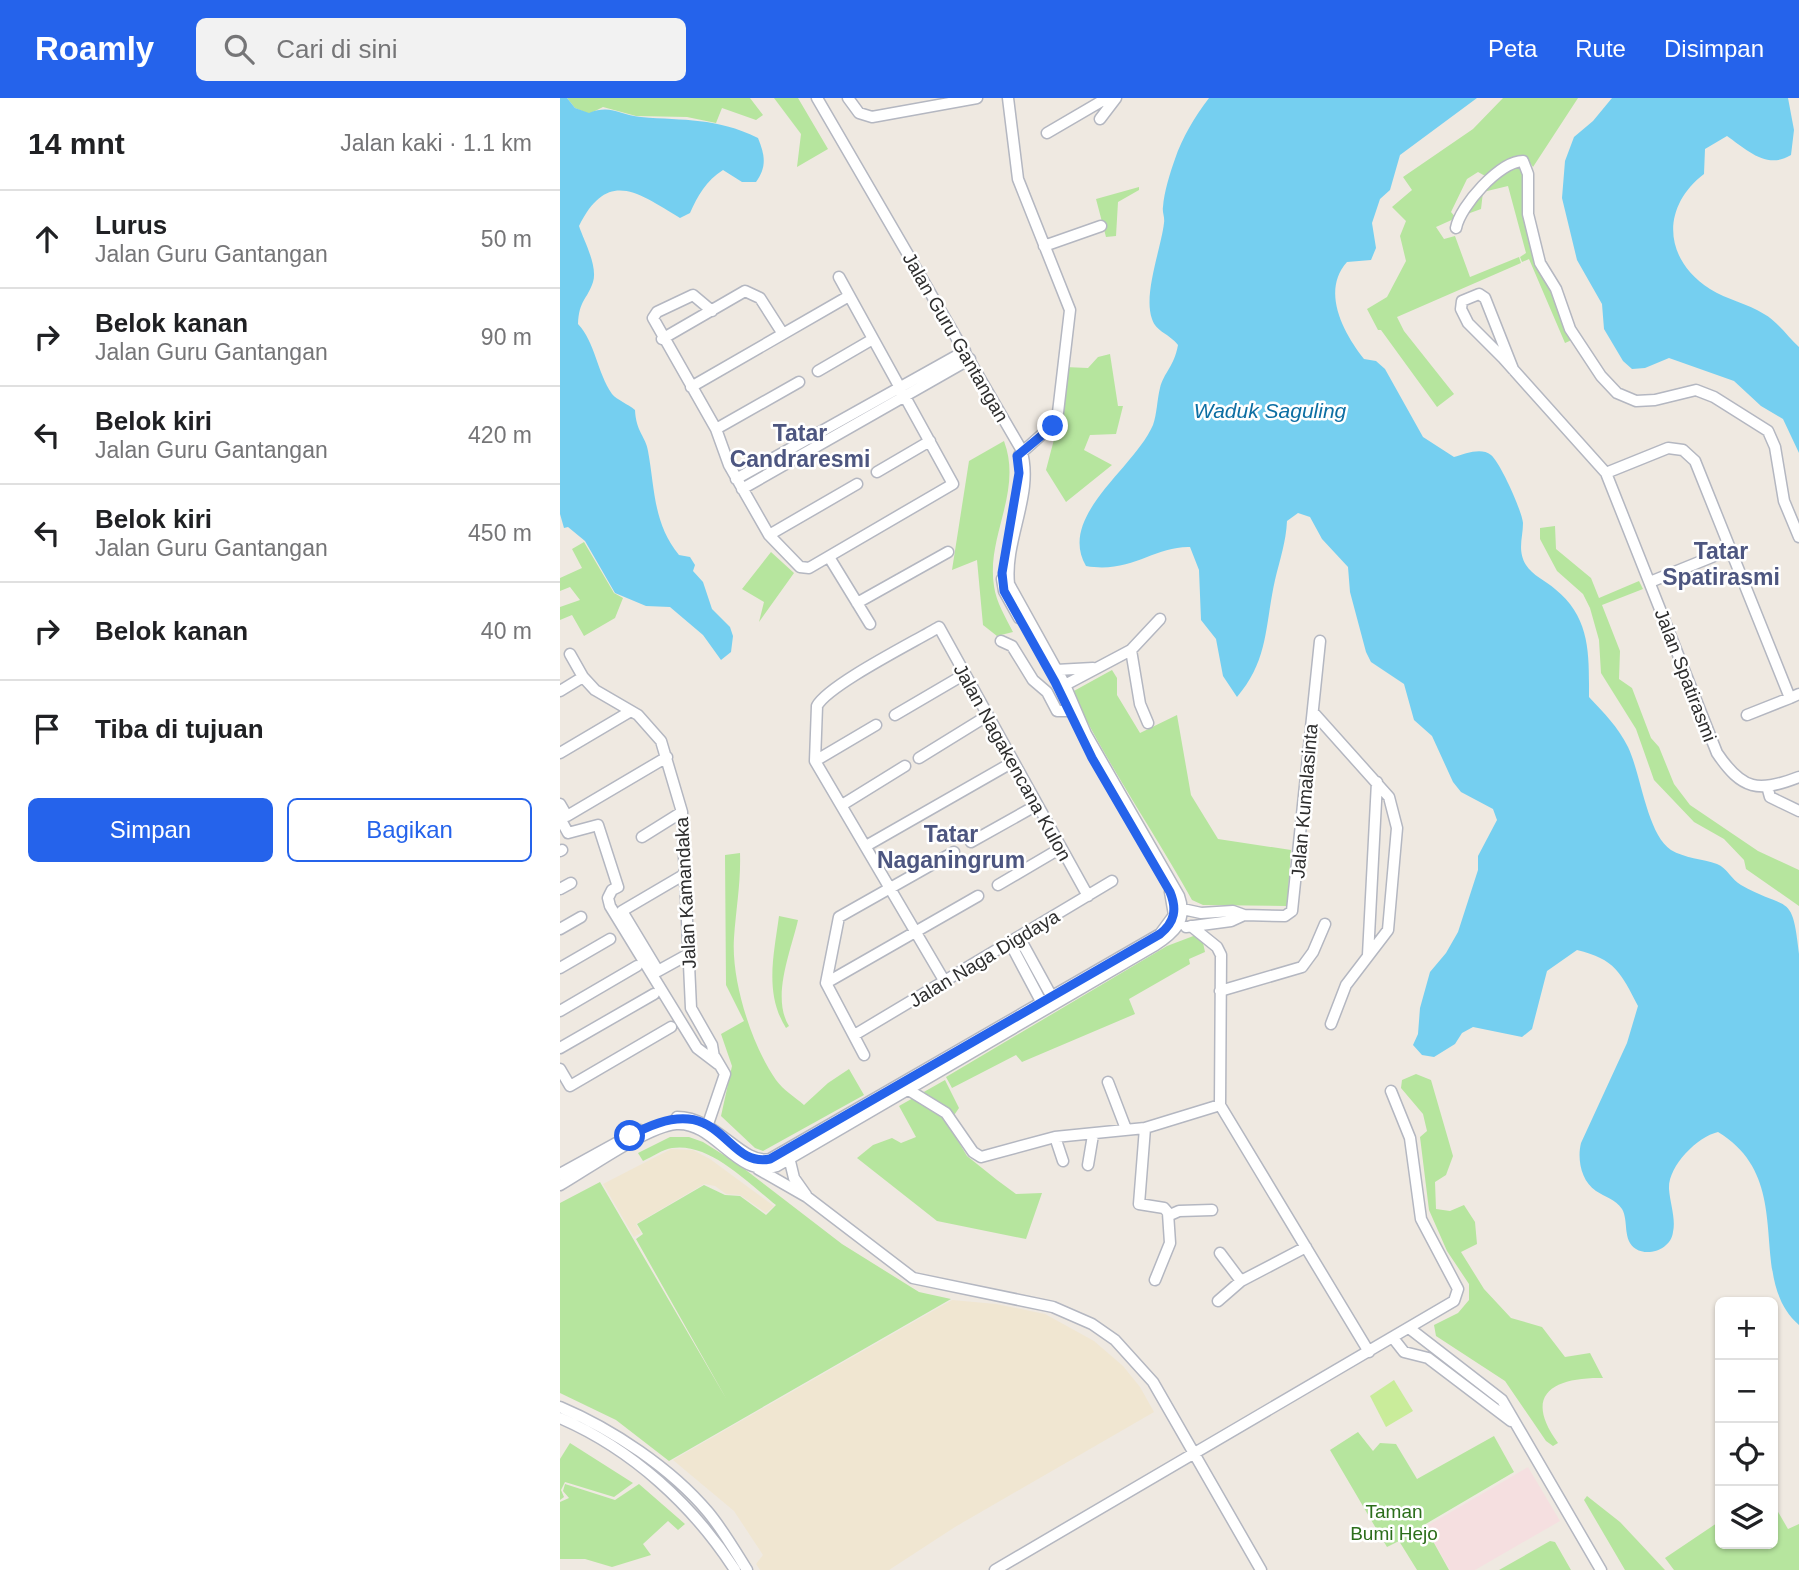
<!DOCTYPE html>
<html lang="id">
<meta charset="utf-8">
<style>
:root{--surface:#fff;--page:#f2f2f2;--text:#202124;--muted:#757577;--line:#e0e0e0;--accent:#2563eb}
body{margin:0;font-family:Arial,sans-serif;background:var(--page);color:var(--text)}
.controls{position:absolute;right:21px;bottom:21px;display:grid;overflow:hidden;border-radius:10px;box-shadow:0 2px 5px #0004}
.controls button{width:63px;height:63px;display:grid;place-items:center;padding:0;border:0;border-bottom:2px solid var(--line);background:var(--surface);color:var(--text);font:35px sans-serif}
.stop{position:absolute;width:21px;height:21px;margin:-16px;border:5px solid #2563eb;border-radius:50%;background:#fff}
.stop.end{background:#2563eb;border-color:#fff;box-shadow:0 2px 7px #0008}
.list{margin:0;padding:0;list-style:none}
h2{display:flex;justify-content:space-between;align-items:center;height:91px;margin:0;padding:0 28px;font-size:30px}
h2 small{font-size:23px;font-weight:400;color:var(--muted)}
.list li{display:grid;grid-template-columns:46px 1fr auto;gap:21px;align-items:center;box-sizing:border-box;height:98px;padding:0 28px;border-top:2px solid var(--line)}
.list b{display:block;font-size:26px;white-space:nowrap}
.list p{margin:0;font-size:23px;white-space:nowrap;color:var(--muted)}
.list em{font-size:23px;font-style:normal;color:var(--muted)}
.actions{display:flex;gap:14px;padding:21px 28px}
.actions a{flex:1;padding:16px 0;border:2px solid var(--accent);border-radius:10px;text-align:center;font-size:24px;color:var(--accent)}
.actions .main{background:var(--accent);color:#fff}
.icon{flex:none;width:38px;height:38px;fill:none;stroke:currentColor;stroke-width:2;stroke-linecap:round;stroke-linejoin:round}
.map{position:relative;flex:none;width:1239px;height:1472px;overflow:hidden}
header{display:flex;align-items:center;gap:42px;box-sizing:border-box;height:98px;padding:0 35px;background:var(--accent);color:#fff}
header strong{font-size:33px}
nav{display:flex;gap:38px;margin-inline-start:auto;font-size:24px}
.search{width:490px;height:63px;background:var(--page);display:flex;align-items:center;gap:18px;box-sizing:border-box;padding:0 24px;border-radius:10px;color:var(--muted);font-size:26px}
main{display:flex}
aside{flex:1;background:var(--surface)}
.map>svg:first-child{display:block}
.education{fill:#f0e6d1}
.medical{fill:#f5dfe0}
.green{fill:#b6e59e}
.pitch{fill:#c9ec9a}
.water{fill:#75cff0}
.lines{fill:none;stroke-linecap:round;stroke-linejoin:round}
.minor-casing{stroke:#b4b7c1;stroke-width:13}
.minor{stroke:#fff;stroke-width:10}
.route{stroke:#2563eb;stroke-width:9}
.labels{text-anchor:middle;stroke-width:5;stroke-linejoin:round;paint-order:stroke}
.street-label{font-size:19px;fill:#2e2e2e;stroke:#fff}
.park-label{font-size:19px;fill:#2c6e1b;stroke:#fff}
.water-label{font-size:21px;font-style:italic;fill:#0d6fa3;stroke:#fff}
.quarter-label{font-size:23px;font-weight:bold;fill:#4d5680;stroke:#fff}
</style>
<header>
<strong>Roamly</strong>
<div class="search"><svg class="icon" aria-label="search" viewBox="0 0 24 24"><circle cx="10" cy="10" r="6"/><path d="M15 15l6 6"/></svg>Cari di sini</div>
<nav><a>Peta</a><a>Rute</a><a>Disimpan</a></nav>
</header>
<main>
<aside>
<h2>14 mnt<small>Jalan kaki · 1.1 km</small></h2>
<ul class="list">
<li><svg class="icon" aria-label="ahead" viewBox="0 0 24 24"><path d="M12 20V5M6 11l6-6 6 6"/></svg><div><b>Lurus</b><p>Jalan Guru Gantangan</p></div><em>50 m</em></li>
<li><svg class="icon" aria-label="right" viewBox="0 0 24 24"><path d="M7 20v-9h11M14 6l5 5-5 5"/></svg><div><b>Belok kanan</b><p>Jalan Guru Gantangan</p></div><em>90 m</em></li>
<li><svg class="icon" aria-label="left" viewBox="0 0 24 24"><path d="M17 20v-9H6M10 6l-5 5 5 5"/></svg><div><b>Belok kiri</b><p>Jalan Guru Gantangan</p></div><em>420 m</em></li>
<li><svg class="icon" aria-label="left" viewBox="0 0 24 24"><path d="M17 20v-9H6M10 6l-5 5 5 5"/></svg><div><b>Belok kiri</b><p>Jalan Guru Gantangan</p></div><em>450 m</em></li>
<li><svg class="icon" aria-label="right" viewBox="0 0 24 24"><path d="M7 20v-9h11M14 6l5 5-5 5"/></svg><div><b>Belok kanan</b></div><em>40 m</em></li>
<li><svg class="icon" aria-label="arrive" viewBox="0 0 24 24"><path d="M6 21V4h12l-3 4 3 4H6"/></svg><div><b>Tiba di tujuan</b></div></li>
</ul>
<div class="actions"><a class="main">Simpan</a><a>Bagikan</a></div>
</aside>
<div class="map">
<svg width="1239" height="1472" viewBox="0 0 1239 1472">
<rect width="100%" height="100%" fill="#efe9e1"/>
<path class="education" d="M111,1051L133,1052L150,1061L214,1108L206,1115L180,1097L166,1096L155,1088L144,1086L76,1126L81,1135L74,1139L43,1086Z
M392,1202L436,1206L485,1216L534,1243L563,1268L580,1289L594,1314L395,1429L329,1472H200L196,1466L203,1457L174,1413L113,1362Z"/>
<path class="medical" d="M968,1369L1000,1423L915,1472H890L865,1429Z"/>
<path class="green" d="M7,0H190L203,17L196,22L162,10L156,25L127,19L76,18L43,9L29,16L15,10Z
M214,0H238L268,51L237,69L241,36Z
M943,0H1018L973,69L968,62L959,60L927,79L918,74L907,81L891,114L896,120L876,129L884,141L895,138L910,179L959,159L961,165L837,219L844,233L894,296L877,309L821,232H818L807,211L827,199L846,163L840,138L846,123L832,109L852,92L843,79L913,31Z
M963,66L972,152L1014,241L1005,245L969,161L962,164L960,159L966,155L948,88L923,94L921,111L899,119L940,73Z
M579,89V92L558,104L556,138L546,139L536,101Z
M550,256L558,308H563L556,336L530,337L524,352L552,367L506,404L486,372L497,330L505,269L528,270L538,259Z
M444,343C463,394 426,438 434,488C436,504 446,520 453,534L437,538L423,527L417,462L392,472L409,363Z
M995,428L996,451L1031,480L1039,500L1079,483L1083,491L1042,507L1060,553L1059,581L1072,590L1091,640L1099,649L1114,686L1130,707L1198,753L1239,772V808L1186,771L1184,762L1164,741L1134,724L1094,682L1076,631L1041,575L1039,542L1030,510L1023,496L997,473L980,441V430Z
M24,444L54,495L63,500L55,520L24,538L12,517L0,522V509L20,502L10,489L0,493V480L22,470L12,451Z
M211,454L234,475L199,524L204,504L182,491Z
M552,572L557,580V597L580,635L617,617L631,697L658,741L731,752L727,808L643,807L632,802C593,732 547,666 512,594Z
M180,755C181,784 176,811 174,840C171,883 192,948 216,982C223,992 235,999 244,1007L268,985L289,971L304,997L203,1053L195,1050L161,1018L172,968L161,936L184,923L166,887L165,757Z
M219,818L238,822C231,853 211,899 229,928L226,930C204,895 214,856 219,818Z
M636,837L642,840L645,854L629,861L630,866L569,901L575,916L462,964L456,957L392,990L386,979L607,848Z
M856,976L871,982L893,1058L886,1077L875,1084L876,1111L890,1113L904,1107L915,1124L917,1146L901,1154L924,1191L951,1220L982,1229L1005,1259L1030,1255L1043,1280C994,1279 962,1296 998,1345L993,1348L986,1343L945,1283L876,1238L874,1227L898,1215L909,1202V1186L887,1153L869,1112L860,1039L867,1033L863,1016L841,990L842,982Z
M385,982L399,1010L388,1026L407,1058L437,1082L456,1096L482,1095L466,1141L377,1123L297,1060L313,1047L332,1040L341,1045L356,1039L339,1008Z
M110,1039H129L143,1044L178,1066L282,1146L359,1194L391,1201L109,1363L56,1322L0,1295V1105L40,1084L167,1302L76,1141L83,1136L77,1126L144,1087L165,1097L180,1098L206,1117L216,1107C189,1086 150,1044 112,1050C103,1051 92,1059 83,1063L78,1055Z
M798,1334L813,1353L820,1345L836,1346L857,1381L934,1338L954,1374L864,1427L889,1472H857L839,1443L827,1449L770,1352Z
M10,1345L73,1385L54,1399L5,1384L1,1392L4,1399L0,1402V1361Z
M5,1386L55,1402L79,1386L125,1426L118,1432L108,1423L83,1446L91,1457L52,1469L25,1461H0V1404L9,1400L3,1393Z
M1027,1398L1060,1424L1105,1472H1065L1024,1402Z
M1214,1407L1228,1431L1239,1426V1472H1114L1105,1460L1160,1423V1446H1213Z
M990,1443L995,1444L1011,1472H939Z"/>
<path class="pitch" d="M834,1282L853,1313L826,1329L810,1298Z"/>
<path class="water" d="M0,0H7L15,10L29,15C51,6 59,17 81,19C125,23 155,19 198,40C205,57 207,69 196,84H182L163,72C146,83 138,97 130,115L120,120C78,95 48,70 19,128C24,143 38,168 33,184C27,202 19,202 18,226C35,244 37,274 52,296C57,302 68,306 75,312C76,334 86,339 88,353C95,391 93,425 119,457L130,459L135,467L133,473L143,484L152,511L170,529L173,538L171,554L161,562L143,537L110,509L86,508L55,495L25,443L8,429L4,430L0,416Z
M649,0H917L840,57L830,92L820,101L812,125L816,150L811,162L787,164C761,193 783,234 804,261L816,263L825,271L863,339L894,359C905,356 921,349 931,357C940,364 962,413 963,425C963,440 957,452 966,467C972,477 986,483 995,491C1031,520 1029,557 1029,599C1044,615 1058,629 1068,649C1081,676 1087,736 1111,752C1124,760 1143,761 1157,766C1167,770 1172,782 1181,787C1229,814 1232,793 1239,856V1227C1184,1179 1239,1083 1158,1034C1137,1039 1108,1068 1109,1091C1110,1105 1116,1121 1113,1134C1111,1151 1089,1159 1076,1151C1062,1142 1069,1123 1062,1111C1055,1101 1045,1099 1036,1093C1021,1083 1017,1061 1021,1045L1067,945L1078,908C1061,875 1055,861 1017,852L987,873L972,931L962,939L913,929L902,935L895,946L874,959L862,957L853,947L858,936L860,910L870,874L886,855L898,834L918,772V758L937,722L933,711L901,694L893,684L872,638L854,622L844,586L811,564L806,554L790,494L788,469L762,441L750,419L738,415L727,423C726,444 720,461 715,482C705,526 709,562 677,599L663,578L656,541L641,522L639,472L630,449C594,448 571,476 526,468C497,418 574,371 593,327C597,316 597,302 600,290C604,274 614,269 618,247C610,236 596,234 592,221C583,196 601,151 604,125C605,119 602,114 603,109C604,94 610,75 615,61C622,40 635,18 649,0Z
M1052,0H1228L1234,32L1231,57C1207,72 1187,52 1167,38L1145,51L1144,76C1101,109 1103,161 1150,191C1167,202 1187,205 1204,216C1217,223 1228,239 1239,249V355L1223,321L1201,308L1174,283L1109,260L1085,270L1072,271L1063,263L1044,231L1042,206L1017,162L1002,100L1005,63L1014,39L1033,23Z"/>
<g class="lines">
<g class="minor-casing">
<path id="minor" d="M288,0L299,15L312,19L417,0
M448,0L458,81L510,212L497,323L459,357
M540,21L556,0
M487,35L547,0
M896,130C900,108 940,63 963,63L968,76V116L980,165L996,191L1010,231L1041,278L1057,295L1076,303L1095,302L1136,292L1154,299L1208,333L1215,349L1224,403L1239,439
M484,148L541,128
M152,213L133,197L97,214L93,220L156,331L169,367L209,437L240,469L249,470L393,386L279,179
M102,241L185,193L200,200L223,236
M953,271L925,200L919,196L902,203L901,211L908,225L943,260L1046,375L1157,655C1182,692 1198,695 1239,679
M258,273L313,241
M131,289L289,198
M156,331L239,284
M317,374L370,343
M1046,375L1108,350L1123,352L1135,363L1230,600L1239,596
M176,381L405,253
M182,391L410,261
M209,437L297,386
M269,459L310,526
M442,481L444,493L459,520
M1090,484L1169,452
M297,505L388,454
M441,543L452,548L473,582L487,594L497,613H508
M571,552L580,606L588,625
M10,556L23,579L35,592L78,617L101,643L122,714L131,910L152,947L154,959
M496,572L533,570
M505,587L571,552L600,521
M0,593L23,579
M753,614L829,699L837,730L828,832L786,887L771,926
M335,617L405,576
M1187,617L1230,600
M0,655L71,613
M359,660L427,618
M255,663L316,627
M1207,688L1210,699L1239,713
M0,706L7,718L107,659
M282,707L345,668
M0,720L8,735L38,727L58,789L52,792L48,800L50,808L137,950L158,966
M82,739L122,714
M411,744L477,707
M306,748L453,664
M0,753L2,752
M438,787L501,750
M0,791L11,785
M618,810L641,815L673,813L684,817L725,818L732,813L760,543
M631,828L657,849L661,857L660,1007
M626,829L671,823L684,817
M0,831L21,819
M459,839L493,901
M450,845L484,909
M808,857L817,684
M0,870L50,841
M97,871L62,813L125,776
M98,873L127,857
M385,884L255,663L257,608C268,587 354,544 379,529L528,798
M266,885L418,798
M660,893L742,869L753,854L765,826
M0,913L77,868
M296,936L552,783
M0,950L94,896
M304,957L266,885L279,819L394,754
M0,971L10,988L111,929
M548,984L566,1031
M347,991L386,1015L413,1054L421,1059L495,1039L585,1030L660,1007L809,1254
M117,1019C157,1019 181,1067 210,1061L600,836L614,817L610,794
M585,1030L579,1106L604,1110L610,1117L619,1113L652,1112
M146,1032L165,976L155,959
M495,1039L503,1063
M228,1055L234,1080L246,1097
M528,1067L533,1037
M198,1071L247,1099L353,1180L493,1209L532,1226L555,1242L593,1284L701,1472
M0,1076L80,1032
M0,1087C28,1071 86,1029 116,1026C156,1023 177,1082 217,1068L594,848C614,835 628,823 619,798L526,636L505,587L449,486C444,441 475,395 461,351L257,0
M660,1155L681,1183
M595,1182L610,1145L608,1115
M658,1203L681,1183L746,1149
M849,1230L942,1302L1041,1472
M833,1240L844,1254L868,1260L951,1323
M0,1309C52,1331 111,1370 148,1414C163,1432 175,1453 187,1472
M0,1320C72,1351 133,1407 175,1472
M435,1472L894,1203L898,1191L861,1121L850,1040L831,993"/>
</g>
<use href="#minor" class="minor"/>
</g>
<g class="lines">
<path class="route" d="M70,1038C163,985 162,1071 210,1061L600,836C615,824 617,811 610,794L532,660L495,584L444,493L442,475L459,375L457,358L493,328"/>
</g>
<g class="labels">
<g class="street-label">
<text transform="translate(396 239) rotate(60)" y="7">Jalan Guru Gantangan</text>
<text transform="translate(1126 577) rotate(69)" y="7">Jalan Spatirasmi</text>
<text transform="translate(453 664) rotate(61)" y="7">Jalan Nagakencana Kulon</text>
<text transform="translate(744 703) rotate(-85)" y="7">Jalan Kumalasinta</text>
<text transform="translate(125 795) rotate(-93)" y="7">Jalan Kamandaka</text>
<text transform="translate(424 860) rotate(-31)" y="7">Jalan Naga Digdaya</text>
</g>
<g class="park-label">
<text x="834" y="1420">Taman<tspan x="834" dy="22">Bumi Hejo</tspan></text>
</g>
<g class="water-label">
<text x="710" y="320">Waduk Saguling</text>
</g>
<g class="quarter-label">
<text x="240" y="343">Tatar<tspan x="240" dy="26">Candraresmi</tspan></text>
<text x="1161" y="461">Tatar<tspan x="1161" dy="26">Spatirasmi</tspan></text>
<text x="391" y="744">Tatar<tspan x="391" dy="26">Naganingrum</tspan></text>
</g>
</g>
</svg>
<div class="controls">
<button>+</button>
<button>−</button>
<button><svg class="icon" aria-label="locate" viewBox="0 0 24 24"><circle cx="12" cy="12" r="6"/><path d="M12 2v4M12 18v4M2 12h4M18 12h4"/></svg></button>
<button><svg class="icon" aria-label="layers" viewBox="0 0 24 24"><path d="M12 4l9 5-9 5-9-5zM3 14l9 5 9-5"/></svg></button>
</div>
<div class="stop" style="left:70px;top:1038px"></div>
<div class="stop end" style="left:493px;top:328px"></div>
</div>
</main>
